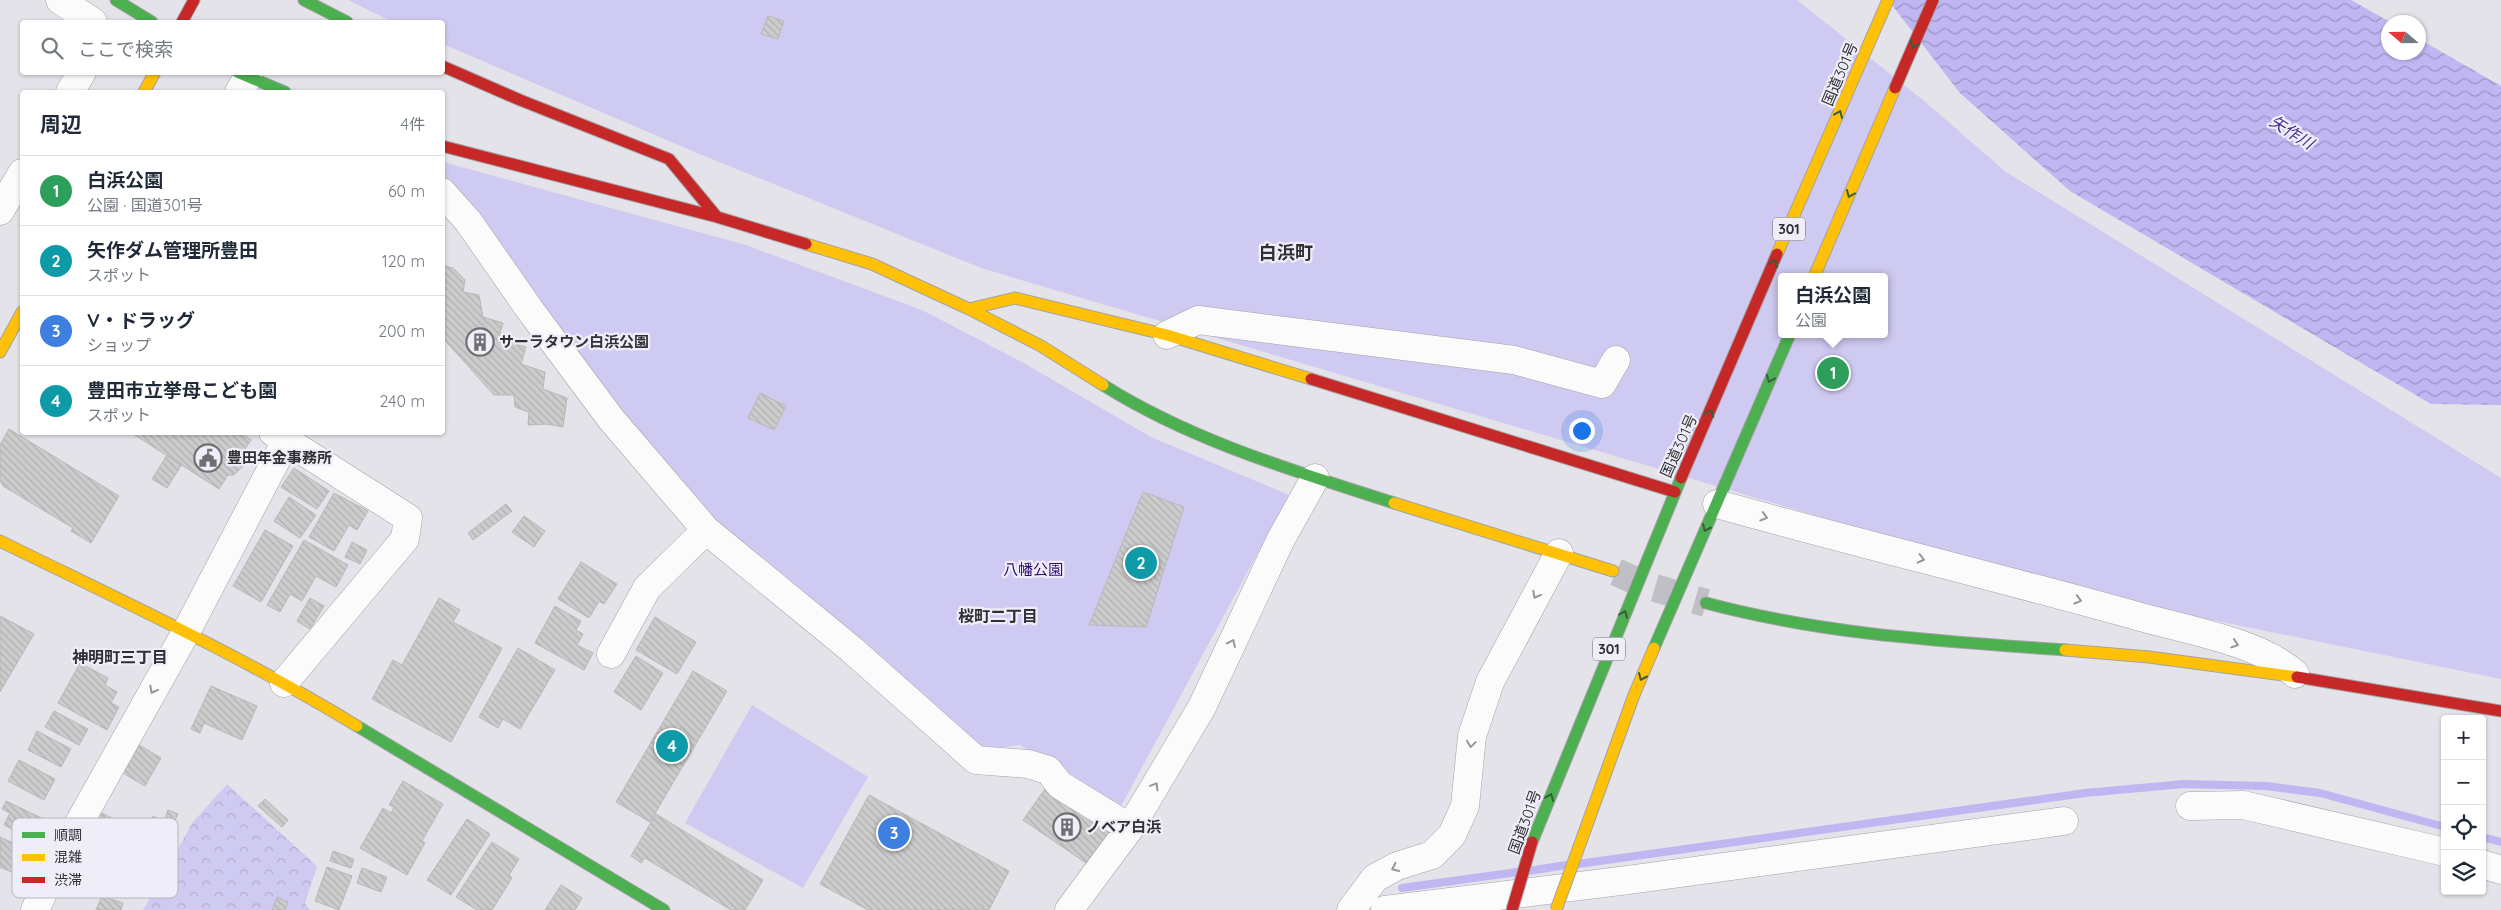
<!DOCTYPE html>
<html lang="ja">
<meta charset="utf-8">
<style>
:root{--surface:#fff;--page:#f6f6f7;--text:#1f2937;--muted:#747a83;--line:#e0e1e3;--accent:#ea580c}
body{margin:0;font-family:Quicksand,"Noto Sans JP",sans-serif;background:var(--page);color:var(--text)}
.controls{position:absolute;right:15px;bottom:15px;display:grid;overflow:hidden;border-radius:5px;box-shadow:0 1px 4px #0004}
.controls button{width:45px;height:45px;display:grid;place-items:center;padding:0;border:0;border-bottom:1px solid var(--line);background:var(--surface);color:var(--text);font:25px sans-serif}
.compass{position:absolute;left:2381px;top:15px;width:45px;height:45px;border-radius:50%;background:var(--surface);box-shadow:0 1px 4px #0004;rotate:290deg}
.you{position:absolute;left:1581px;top:430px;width:18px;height:18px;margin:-12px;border:4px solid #fff;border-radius:50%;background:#1a73e8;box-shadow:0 0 0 8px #1a73e833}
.badge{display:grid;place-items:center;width:32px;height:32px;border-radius:50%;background:var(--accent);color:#fff;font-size:16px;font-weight:700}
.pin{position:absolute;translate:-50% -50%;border:2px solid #fff;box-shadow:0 1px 5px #0006}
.popup{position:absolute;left:1778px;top:273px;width:110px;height:65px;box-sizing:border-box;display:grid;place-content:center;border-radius:5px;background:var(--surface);filter:drop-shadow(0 1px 4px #0005);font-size:16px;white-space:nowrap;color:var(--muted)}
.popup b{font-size:19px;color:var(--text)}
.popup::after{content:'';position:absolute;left:50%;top:100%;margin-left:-10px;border:10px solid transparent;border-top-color:var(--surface)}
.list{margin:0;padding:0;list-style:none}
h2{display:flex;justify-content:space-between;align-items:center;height:65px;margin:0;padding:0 20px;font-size:21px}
h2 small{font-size:16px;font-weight:400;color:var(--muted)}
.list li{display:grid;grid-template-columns:32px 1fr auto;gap:15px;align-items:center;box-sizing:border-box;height:70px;padding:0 20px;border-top:1px solid var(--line)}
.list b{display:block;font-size:19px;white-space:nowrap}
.list p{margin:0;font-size:16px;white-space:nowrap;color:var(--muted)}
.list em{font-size:16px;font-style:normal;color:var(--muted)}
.icon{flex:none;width:28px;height:28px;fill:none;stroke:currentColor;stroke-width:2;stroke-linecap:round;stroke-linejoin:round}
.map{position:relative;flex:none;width:2501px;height:910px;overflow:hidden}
.search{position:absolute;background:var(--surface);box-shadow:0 1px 4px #0004;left:20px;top:20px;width:425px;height:55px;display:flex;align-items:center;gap:12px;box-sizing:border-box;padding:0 18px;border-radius:5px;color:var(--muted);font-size:19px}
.panel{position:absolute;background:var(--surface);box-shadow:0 1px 4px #0004;left:20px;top:90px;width:425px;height:345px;border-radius:5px}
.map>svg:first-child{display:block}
.forest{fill:url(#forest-crowns)}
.green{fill:#cfcaf1;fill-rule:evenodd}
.water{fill:url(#water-waves)}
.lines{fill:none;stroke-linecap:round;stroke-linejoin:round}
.stream{stroke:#bfb6f2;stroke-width:8}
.building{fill:url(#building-back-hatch);stroke:#b9b7b8}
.secondary-tunnel{stroke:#c0bfc5;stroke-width:28;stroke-dasharray:28 14;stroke-linecap:butt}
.street-casing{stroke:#a3a2a6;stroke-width:29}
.fast-casing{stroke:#a3a2a6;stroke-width:13}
.slow-casing{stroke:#a3a2a6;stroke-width:13}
.jam-casing{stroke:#a3a2a6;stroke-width:13}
.street{stroke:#fbfbfc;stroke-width:28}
.fast{stroke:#4caf50;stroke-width:11}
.slow{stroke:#ffc107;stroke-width:11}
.jam{stroke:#c62828;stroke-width:11}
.slow-bridge-casing{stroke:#a3a2a6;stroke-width:13;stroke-linecap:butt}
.jam-bridge-casing{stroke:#a3a2a6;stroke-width:13;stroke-linecap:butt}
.slow-bridge{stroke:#ffc107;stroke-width:11}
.jam-bridge{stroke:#c62828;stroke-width:11}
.oneway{stroke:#3a5c3e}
.oneway2{stroke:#969698}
.labels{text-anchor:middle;stroke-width:4.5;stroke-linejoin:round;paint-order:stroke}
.shield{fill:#efeef8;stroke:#69696f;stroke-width:1}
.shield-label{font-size:14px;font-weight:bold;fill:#303034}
.street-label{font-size:15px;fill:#303034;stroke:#efeef8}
.poi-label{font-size:15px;font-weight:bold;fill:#303034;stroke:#efeef8;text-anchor:start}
.park-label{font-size:15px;fill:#2f0a6d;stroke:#efeef8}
.water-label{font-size:16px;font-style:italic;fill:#452a89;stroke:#efeef8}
.neighbourhood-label{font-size:16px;font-weight:bold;fill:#303034;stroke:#efeef8}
.quarter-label{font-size:18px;font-weight:bold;fill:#303034;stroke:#efeef8}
.key{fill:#efeef8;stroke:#b6b5bd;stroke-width:1}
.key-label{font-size:14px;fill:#303034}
</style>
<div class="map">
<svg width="2501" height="910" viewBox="0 0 2501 910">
<defs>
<pattern id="forest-crowns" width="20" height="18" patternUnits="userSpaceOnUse" patternTransform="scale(1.25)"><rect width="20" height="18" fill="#cfcaf1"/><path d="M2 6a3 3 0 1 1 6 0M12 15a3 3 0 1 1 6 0" fill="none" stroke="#b2aecf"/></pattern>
<pattern id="water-waves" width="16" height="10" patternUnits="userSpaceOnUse" patternTransform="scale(1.25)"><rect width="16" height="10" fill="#bfb6f2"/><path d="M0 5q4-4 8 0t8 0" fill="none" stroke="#9c94c5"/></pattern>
<pattern id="building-back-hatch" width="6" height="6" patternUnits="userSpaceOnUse" patternTransform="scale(1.25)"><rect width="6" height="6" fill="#cdcccd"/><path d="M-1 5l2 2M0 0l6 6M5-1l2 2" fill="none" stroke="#b0b0b1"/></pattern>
</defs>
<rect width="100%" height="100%" fill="#e4e3e9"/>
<path class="forest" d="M227,784L317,866L305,903L310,910H143L193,822Z"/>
<path class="green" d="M348,0H1797L1923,100L2006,172L2501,478V679L2070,591L981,268L697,153L443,44L442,22H393ZM1782,277H1884V334H1782Z
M443,162L746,245L922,310L1022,362L1151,437L1289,495L1120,808L1020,745L981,751L851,649L684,491L588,367L443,188Z
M752,705L868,777L803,888L685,823Z"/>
<path class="water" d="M1888,0H2351L2390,22L2388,52H2418L2419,39L2501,86V405L2431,404L2070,191L1960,93Z"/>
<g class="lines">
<path class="stream" d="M2482,837L2501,842
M1578,864L2085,793L2184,784L2266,786L2320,793L2445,827
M1528,871L1566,865
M1402,888L1517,872"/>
</g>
<path class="building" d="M768,16L784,21L778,39L761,34Z
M442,265L453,268L465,280L463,292L479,295L483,317L503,323L499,337L526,347L521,364L545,372L543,389L567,398L563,427L547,424L528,425L529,412L515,407L514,395H494L442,337Z
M760,393L786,406L774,430L748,418Z
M9,429L119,496L91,543L71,531L73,528L3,486L0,480V445Z
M130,432H240L251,440L243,452L242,467L234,475H228L219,489Z
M167,455L182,464L167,488L152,479Z
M294,468L329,491L317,509L281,487Z
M1143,492L1184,507L1146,627L1089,625Z
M334,493L368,511L357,530L349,525L334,551L309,537Z
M289,497L316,515L300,538L274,521Z
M506,504L512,511L473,540L468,533Z
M524,516L545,531L534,547L512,532Z
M265,530L293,546L261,602L233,586Z
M304,540L348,565L336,587L316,576L302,601L290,594L280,612L267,605Z
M352,542L367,550L360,564L345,557Z
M581,562L617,584L604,604L599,601L589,618L558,599Z
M310,598L324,606L310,629L297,621Z
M439,598L460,610L453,622L502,648L451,742L372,699L393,660L402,665Z
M555,606L581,621L576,630L583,634L577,645L593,653L584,670L535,643Z
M0,616L34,634L0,692Z
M655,617L696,642L677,674L636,650Z
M518,648L555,670L520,729L503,719L498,728L479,717Z
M636,656L663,673L641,710L614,692Z
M80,663L108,678L105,685L117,692L111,703L119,707L107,730L58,703Z
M693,671L727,691L650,822L616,802Z
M211,686L257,706L242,740L204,723L200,733L191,729Z
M54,711L88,729L79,745L45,727Z
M37,731L71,749L61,767L28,750Z
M139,745L161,758L145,786L123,773Z
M19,760L55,779L44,800L8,781Z
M403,781L443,804L422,841L425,843L407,875L360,848L383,808L391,813L394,807L389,805Z
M1045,789L1110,833L1089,865L1023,820Z
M869,795L1009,871L989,910H868L820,884Z
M265,799L288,820L282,827L258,806Z
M6,801L58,826L48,847L4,825L10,813L2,809Z
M168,810L178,814L174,823L165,819Z
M102,813L139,832L118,873L82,855Z
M656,814L763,880L745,910H731L645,858L641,863L631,856Z
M153,816L170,825L162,841L145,833Z
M467,819L490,834L451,895L427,880Z
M0,837L13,843L16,838L44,850L30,880L0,867Z
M492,842L519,859L509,875L512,878L492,910H477L456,897Z
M333,851L354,859L351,868L330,861Z
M74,857L117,877L109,894L66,875Z
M327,867L352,876L339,910L315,901Z
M362,868L387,877L381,892L357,883Z
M561,885L582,898L575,910H545Z
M102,896L123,903L121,910H96Z
M277,897L288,902L285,910H272Z"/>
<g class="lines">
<path class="secondary-tunnel" d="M1616,572L1645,585L1706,603"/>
<g class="street-casing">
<path id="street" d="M60,0L93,22
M70,92L82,72
M239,92L248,77
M442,192L468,221L530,310L611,419L706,530L851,649L976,760L1028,764L1048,770L1060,785L1130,828
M0,211L22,173
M1167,335L1198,320L1514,360L1602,384L1616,360
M273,432L408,518L405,539L284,683
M1717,504C1857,543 1997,577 2137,616C2183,629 2261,642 2295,674
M611,654L647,588L706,530
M2190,806L2243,805L2445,852
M2482,864L2501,870
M35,910L60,857L186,632L286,441
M1069,910L1130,828L1202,707L1280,541L1315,478
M1351,910L1375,878L1397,866L1432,855L1452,835L1465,806L1472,736L1490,682L1559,553
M1385,910L1628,880L2064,821"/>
</g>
<g class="fast-casing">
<path id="fast" d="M116,0L152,22
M304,0L347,22
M237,72L285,92
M1103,385C1192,441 1294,471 1394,503
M1706,603C1826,635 1941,641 2065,650
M1654,648L1790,334
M357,726L664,910
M1532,842L1681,478"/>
</g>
<g class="slow-casing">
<path id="slow" d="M144,92L155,72
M806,244L872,264L969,309L1041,346L1103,385
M1777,254L1888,0
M1814,277L1895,88
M969,309L1015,298L1167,335L1311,379
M0,352L22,312
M1394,503L1613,571
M0,541C120,600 242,656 357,726
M2065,650L2149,657L2297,677
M1584,833L1634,695L1654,648"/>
</g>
<g class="jam-casing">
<path id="jam" d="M182,22L194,0
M442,66L520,100L669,159L717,217
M1895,88L1933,0
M442,146L717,217L806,244
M1311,379L1675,492
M1681,478L1777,254
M2297,677L2501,711"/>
</g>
<use href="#street" class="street"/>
<use href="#fast" class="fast"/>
<use href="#slow" class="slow"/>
<use href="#jam" class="jam"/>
<g class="slow-bridge-casing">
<path id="slow-bridge" d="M1556,910L1584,833"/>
</g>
<g class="jam-bridge-casing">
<path id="jam-bridge" d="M1512,910L1532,842"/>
</g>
<use href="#slow-bridge" class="slow-bridge"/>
<use href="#jam-bridge" class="jam-bridge"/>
</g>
<defs><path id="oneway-chevron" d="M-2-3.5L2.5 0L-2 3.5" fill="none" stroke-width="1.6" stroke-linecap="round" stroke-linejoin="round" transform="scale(1.25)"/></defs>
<g class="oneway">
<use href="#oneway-chevron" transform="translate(1914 45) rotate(113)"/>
<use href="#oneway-chevron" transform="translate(1839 114) rotate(-67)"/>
<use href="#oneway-chevron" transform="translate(1850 194) rotate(113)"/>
<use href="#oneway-chevron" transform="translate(1774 263) rotate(-67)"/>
<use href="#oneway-chevron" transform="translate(1770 379) rotate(113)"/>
<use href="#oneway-chevron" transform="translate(1710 413) rotate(-67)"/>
<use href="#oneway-chevron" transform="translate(1706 528) rotate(114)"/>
<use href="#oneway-chevron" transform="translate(1624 614) rotate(-67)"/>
<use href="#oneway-chevron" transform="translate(1642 677) rotate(114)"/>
<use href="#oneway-chevron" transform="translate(1550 797) rotate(-69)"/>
</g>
<g class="oneway2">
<use href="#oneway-chevron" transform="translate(1764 517) rotate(16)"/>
<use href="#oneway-chevron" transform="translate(1921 559) rotate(14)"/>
<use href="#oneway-chevron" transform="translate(1536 595) rotate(118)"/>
<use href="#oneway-chevron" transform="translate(2078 600) rotate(16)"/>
<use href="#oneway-chevron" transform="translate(1232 643) rotate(-65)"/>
<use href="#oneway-chevron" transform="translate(2235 644) rotate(18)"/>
<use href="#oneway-chevron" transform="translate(153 690) rotate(119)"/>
<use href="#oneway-chevron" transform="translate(1471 744) rotate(98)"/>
<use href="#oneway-chevron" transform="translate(1155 786) rotate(-59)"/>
<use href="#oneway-chevron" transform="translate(1395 868) rotate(155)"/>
</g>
<defs>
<g id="building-ring" transform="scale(1.4375)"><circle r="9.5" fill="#efeef8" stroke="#6f6f73" stroke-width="1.5"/><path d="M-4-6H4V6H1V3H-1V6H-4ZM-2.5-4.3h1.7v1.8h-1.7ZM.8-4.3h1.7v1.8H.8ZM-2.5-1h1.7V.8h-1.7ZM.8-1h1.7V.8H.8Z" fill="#6f6f73"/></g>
<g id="civic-ring" transform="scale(1.4375)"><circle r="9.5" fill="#efeef8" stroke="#6f6f73" stroke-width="1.5"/><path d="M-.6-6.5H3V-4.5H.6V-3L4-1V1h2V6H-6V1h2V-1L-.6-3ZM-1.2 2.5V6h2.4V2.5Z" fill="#6f6f73"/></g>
</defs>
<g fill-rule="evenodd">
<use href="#building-ring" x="480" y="342"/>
<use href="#civic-ring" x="208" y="458"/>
<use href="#building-ring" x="1067" y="827"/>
</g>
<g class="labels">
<g class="shield">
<rect x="1773" y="217.5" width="32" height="23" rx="4"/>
<rect x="1593" y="637.5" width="32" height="23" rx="4"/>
</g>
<g class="shield-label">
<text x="1789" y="234">301</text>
<text x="1609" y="654">301</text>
</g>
<g class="street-label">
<text transform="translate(1840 74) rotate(-67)" y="5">国道301号</text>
<text transform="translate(1679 446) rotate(-66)" y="5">国道301号</text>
<text transform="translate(1525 822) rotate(-70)" y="5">国道301号</text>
</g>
<g class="poi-label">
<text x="499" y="347">サーラタウン白浜公園</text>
<text x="227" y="463">豊田年金事務所</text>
<text x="1086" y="832">ノベア白浜</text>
</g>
<g class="park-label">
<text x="1033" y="575">八幡公園</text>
</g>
<g class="water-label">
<text transform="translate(2292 132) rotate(32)" y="6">矢作川</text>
</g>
<g class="neighbourhood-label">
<text x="998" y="622">桜町二丁目</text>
<text x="120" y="663">神明町三丁目</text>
</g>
<g class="quarter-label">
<text x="1286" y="259">白浜町</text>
</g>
</g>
<rect x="12" y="818" width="166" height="80" rx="8" class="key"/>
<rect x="22" y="832" width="23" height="6" fill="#4caf50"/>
<rect x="22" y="854" width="23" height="7" fill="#ffc107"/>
<rect x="22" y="877" width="23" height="6" fill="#c62828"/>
<g class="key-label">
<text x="54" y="840">順調</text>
<text x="54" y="862">混雑</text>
<text x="54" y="885">渋滞</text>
</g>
</svg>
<div class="controls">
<button>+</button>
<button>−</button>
<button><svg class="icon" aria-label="locate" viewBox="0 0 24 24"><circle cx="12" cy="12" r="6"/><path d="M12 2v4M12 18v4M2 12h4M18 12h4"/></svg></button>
<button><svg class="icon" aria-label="layers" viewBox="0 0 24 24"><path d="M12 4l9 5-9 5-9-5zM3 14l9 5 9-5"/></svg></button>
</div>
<svg class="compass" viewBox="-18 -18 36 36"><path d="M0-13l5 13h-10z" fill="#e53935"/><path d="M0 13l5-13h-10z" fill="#747a83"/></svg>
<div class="you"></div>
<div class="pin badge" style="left:1833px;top:373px;background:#2e9e5b">1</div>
<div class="popup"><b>白浜公園</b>公園</div>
<div class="pin badge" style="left:1141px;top:563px;background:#0f9aa8">2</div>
<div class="pin badge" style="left:894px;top:833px;background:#3f7fe0">3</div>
<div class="pin badge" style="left:672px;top:746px;background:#0f9aa8">4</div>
<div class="search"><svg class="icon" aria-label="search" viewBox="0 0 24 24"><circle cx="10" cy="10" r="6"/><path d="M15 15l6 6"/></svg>ここで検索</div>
<section class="panel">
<h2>周辺<small>4件</small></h2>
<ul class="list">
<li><span class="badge" style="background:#2e9e5b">1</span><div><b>白浜公園</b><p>公園 · 国道301号</p></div><em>60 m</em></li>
<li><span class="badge" style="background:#0f9aa8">2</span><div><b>矢作ダム管理所豊田</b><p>スポット</p></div><em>120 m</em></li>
<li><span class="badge" style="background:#3f7fe0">3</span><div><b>V・ドラッグ</b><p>ショップ</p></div><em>200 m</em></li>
<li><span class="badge" style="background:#0f9aa8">4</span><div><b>豊田市立挙母こども園</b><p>スポット</p></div><em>240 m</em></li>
</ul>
</section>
</div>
